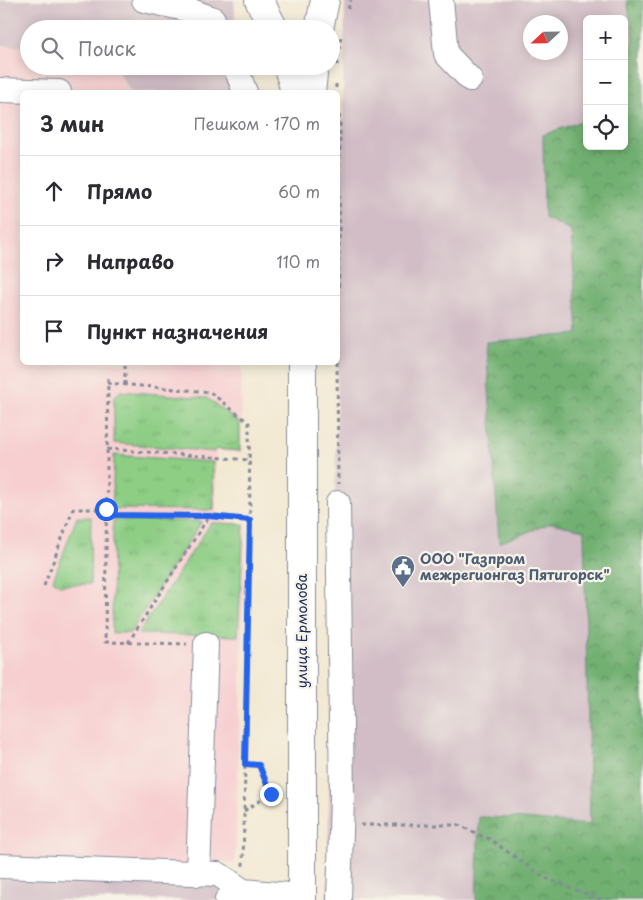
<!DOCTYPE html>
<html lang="ru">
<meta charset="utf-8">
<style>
:root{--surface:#fff;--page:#f2f2f3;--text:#2b2b33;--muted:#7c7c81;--line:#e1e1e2}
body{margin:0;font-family:"Playpen Sans",sans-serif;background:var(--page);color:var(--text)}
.controls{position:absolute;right:15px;top:15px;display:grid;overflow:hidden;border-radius:8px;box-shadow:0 2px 12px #0003}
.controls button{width:45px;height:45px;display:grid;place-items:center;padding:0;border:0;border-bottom:1px solid var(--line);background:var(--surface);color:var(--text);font:25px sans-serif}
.compass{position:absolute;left:523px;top:15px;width:45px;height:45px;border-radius:50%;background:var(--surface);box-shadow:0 2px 12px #0003;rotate:248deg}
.stop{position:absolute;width:15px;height:15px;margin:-11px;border:4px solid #2563eb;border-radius:50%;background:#fff}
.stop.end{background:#2563eb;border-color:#fff;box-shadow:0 1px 5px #0008}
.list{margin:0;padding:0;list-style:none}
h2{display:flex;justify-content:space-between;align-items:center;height:65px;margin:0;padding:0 20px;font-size:21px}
h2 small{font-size:16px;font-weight:400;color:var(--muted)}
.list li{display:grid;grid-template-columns:32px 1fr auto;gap:15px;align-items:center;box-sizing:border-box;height:70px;padding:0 20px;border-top:1px solid var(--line)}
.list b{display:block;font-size:19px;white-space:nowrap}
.list em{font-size:16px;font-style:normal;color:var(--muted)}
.icon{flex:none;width:28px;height:28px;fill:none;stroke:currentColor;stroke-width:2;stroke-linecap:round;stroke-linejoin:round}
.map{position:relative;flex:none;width:643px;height:900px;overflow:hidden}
.search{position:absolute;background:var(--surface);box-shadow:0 2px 12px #0003;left:20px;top:20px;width:320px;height:55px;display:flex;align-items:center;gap:12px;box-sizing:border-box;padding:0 18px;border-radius:28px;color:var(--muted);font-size:19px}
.panel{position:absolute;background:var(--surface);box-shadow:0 2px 12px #0003;left:20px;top:90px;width:320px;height:275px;border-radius:8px}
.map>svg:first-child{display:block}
.built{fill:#f7cfd1}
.industrial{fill:#d2bdc6;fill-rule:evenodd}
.grass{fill:url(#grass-tufts);stroke:#547e71}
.forest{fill:url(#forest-crowns);stroke:#467068}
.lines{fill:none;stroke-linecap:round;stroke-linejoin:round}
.minor-casing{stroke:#878c98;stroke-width:26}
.major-casing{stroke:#878c98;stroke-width:30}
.path{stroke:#878c98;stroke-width:3;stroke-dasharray:4 4;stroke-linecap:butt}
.minor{stroke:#fff;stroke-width:24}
.major{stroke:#fff;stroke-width:28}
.route{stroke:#2563eb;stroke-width:6}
.labels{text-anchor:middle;stroke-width:4.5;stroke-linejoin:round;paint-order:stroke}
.service-label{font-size:14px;font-weight:bold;fill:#4e5e75;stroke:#f7f3e8;text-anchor:start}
.street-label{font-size:14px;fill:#1b2f5e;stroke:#f7f3e8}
</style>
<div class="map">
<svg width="643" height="900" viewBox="0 0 643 900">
<defs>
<pattern id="grass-tufts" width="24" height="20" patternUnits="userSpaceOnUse" patternTransform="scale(1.25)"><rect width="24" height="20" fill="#8dcd84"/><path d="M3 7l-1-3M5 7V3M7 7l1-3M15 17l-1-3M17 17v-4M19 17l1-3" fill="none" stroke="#79b074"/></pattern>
<pattern id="forest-crowns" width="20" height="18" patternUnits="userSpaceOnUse" patternTransform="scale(1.25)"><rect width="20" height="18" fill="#72b072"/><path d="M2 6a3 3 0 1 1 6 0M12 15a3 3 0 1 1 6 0" fill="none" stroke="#5d9061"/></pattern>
</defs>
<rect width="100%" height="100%" fill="#f7f3e8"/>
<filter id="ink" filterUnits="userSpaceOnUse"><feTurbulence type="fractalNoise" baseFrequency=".02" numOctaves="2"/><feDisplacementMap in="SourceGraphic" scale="10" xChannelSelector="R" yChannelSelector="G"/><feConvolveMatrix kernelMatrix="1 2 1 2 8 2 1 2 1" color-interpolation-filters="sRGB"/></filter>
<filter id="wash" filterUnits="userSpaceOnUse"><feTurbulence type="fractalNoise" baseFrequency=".0096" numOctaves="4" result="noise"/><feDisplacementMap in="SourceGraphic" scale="20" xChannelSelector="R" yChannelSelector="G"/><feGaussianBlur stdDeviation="1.12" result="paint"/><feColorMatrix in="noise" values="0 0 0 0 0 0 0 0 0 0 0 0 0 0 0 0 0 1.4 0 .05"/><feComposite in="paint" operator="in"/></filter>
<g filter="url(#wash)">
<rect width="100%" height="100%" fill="#f3e9d3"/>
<path class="built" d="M0,46L29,49V66H112L130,92H22V362L242,363L241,453L216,451V520L246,523L235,863L205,862L203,883L0,879Z"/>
<path class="industrial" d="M0,0H234L236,29H29V48L0,45Z
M345,0H627L634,39L624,68V19H587V119L543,136L571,230L578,334L486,342L500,543L551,523L584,530L590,825L513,818L479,817L476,900H327ZM530,22H560V52H530Z
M113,66H239L241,92H131Z
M0,879L275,883V900H0Z"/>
<path class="grass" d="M121,391L207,398L240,423V451L215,449L214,452L114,443V397Z
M114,455L213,462L214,510L112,509Z
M77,517H91L90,584L60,585L53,580Z
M113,520L202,521L130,633H112Z
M211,523L244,524L238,636L138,634Z"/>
<path class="forest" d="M627,0H643V900H476L479,817L513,818L590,825L584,530L551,523L499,543L486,342L578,334L571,230L544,217L543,135L587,119V146H624V68L634,39Z"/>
</g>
<g filter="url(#ink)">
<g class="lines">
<g class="minor-casing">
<path id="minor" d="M144,0L186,9L213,19L218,29
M441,0L446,54L470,79
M235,66L245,92
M0,90L59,92
M338,503L342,797L339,900
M0,866L218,874L243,891
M198,874L206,644
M227,900L243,891L302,896"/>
</g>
<g class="major-casing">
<path id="major" d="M259,0L274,29
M319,29L325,0
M288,66L295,92
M311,92L314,66
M302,362V900"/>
</g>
<path class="path" d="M348,9L351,0
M337,65L341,36
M336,84V92
M338,107L340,122L338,356
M337,362L338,484
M108,378L105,642L187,644
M107,383L210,392L249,423L250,520L243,867
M125,385V362
M107,449L250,460
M106,515L209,516L250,520
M44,586L73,509H106
M128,643L209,516
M245,764L259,765L271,794
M244,811L271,794L281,795
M361,825H459L491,840L543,877L601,900"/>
<use href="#minor" class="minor"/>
<use href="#major" class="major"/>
</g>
</g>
<g class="lines" filter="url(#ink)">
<path class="route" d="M106,509V515L209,516L250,520L245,764L259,765L271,794"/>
</g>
<defs>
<g id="civic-pin" transform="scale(1.25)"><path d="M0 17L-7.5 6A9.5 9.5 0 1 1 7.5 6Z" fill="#5c6f8a" stroke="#f7f3e8"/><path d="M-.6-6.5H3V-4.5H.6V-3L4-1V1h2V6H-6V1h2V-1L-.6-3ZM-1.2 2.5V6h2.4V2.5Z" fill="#fff"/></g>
</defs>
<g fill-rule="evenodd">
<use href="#civic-pin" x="403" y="567"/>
</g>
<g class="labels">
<g class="service-label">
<text x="420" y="564">ООО "Газпром<tspan x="420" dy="16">межрегионгаз Пятигорск"</tspan></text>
</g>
<g class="street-label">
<text transform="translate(302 631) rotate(-90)" y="5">улица Ермолова</text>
</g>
</g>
</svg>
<div class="controls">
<button>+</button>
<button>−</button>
<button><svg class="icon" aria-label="locate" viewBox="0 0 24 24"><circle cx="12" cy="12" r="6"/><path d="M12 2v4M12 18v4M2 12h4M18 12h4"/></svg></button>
</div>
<svg class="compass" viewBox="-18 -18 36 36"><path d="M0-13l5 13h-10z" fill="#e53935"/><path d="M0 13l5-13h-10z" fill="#7c7c81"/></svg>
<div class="stop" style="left:106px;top:509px"></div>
<div class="stop end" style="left:271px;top:794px"></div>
<div class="search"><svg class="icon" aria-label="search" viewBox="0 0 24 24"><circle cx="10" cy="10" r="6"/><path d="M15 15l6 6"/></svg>Поиск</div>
<section class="panel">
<h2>3 мин<small>Пешком · 170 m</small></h2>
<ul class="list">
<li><svg class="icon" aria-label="ahead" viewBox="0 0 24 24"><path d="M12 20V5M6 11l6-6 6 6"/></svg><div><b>Прямо</b></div><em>60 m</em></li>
<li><svg class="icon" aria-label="right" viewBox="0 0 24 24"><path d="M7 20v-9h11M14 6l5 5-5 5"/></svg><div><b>Направо</b></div><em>110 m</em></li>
<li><svg class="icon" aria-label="arrive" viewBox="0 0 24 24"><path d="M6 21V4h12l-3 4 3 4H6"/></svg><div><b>Пункт назначения</b></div></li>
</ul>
</section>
</div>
